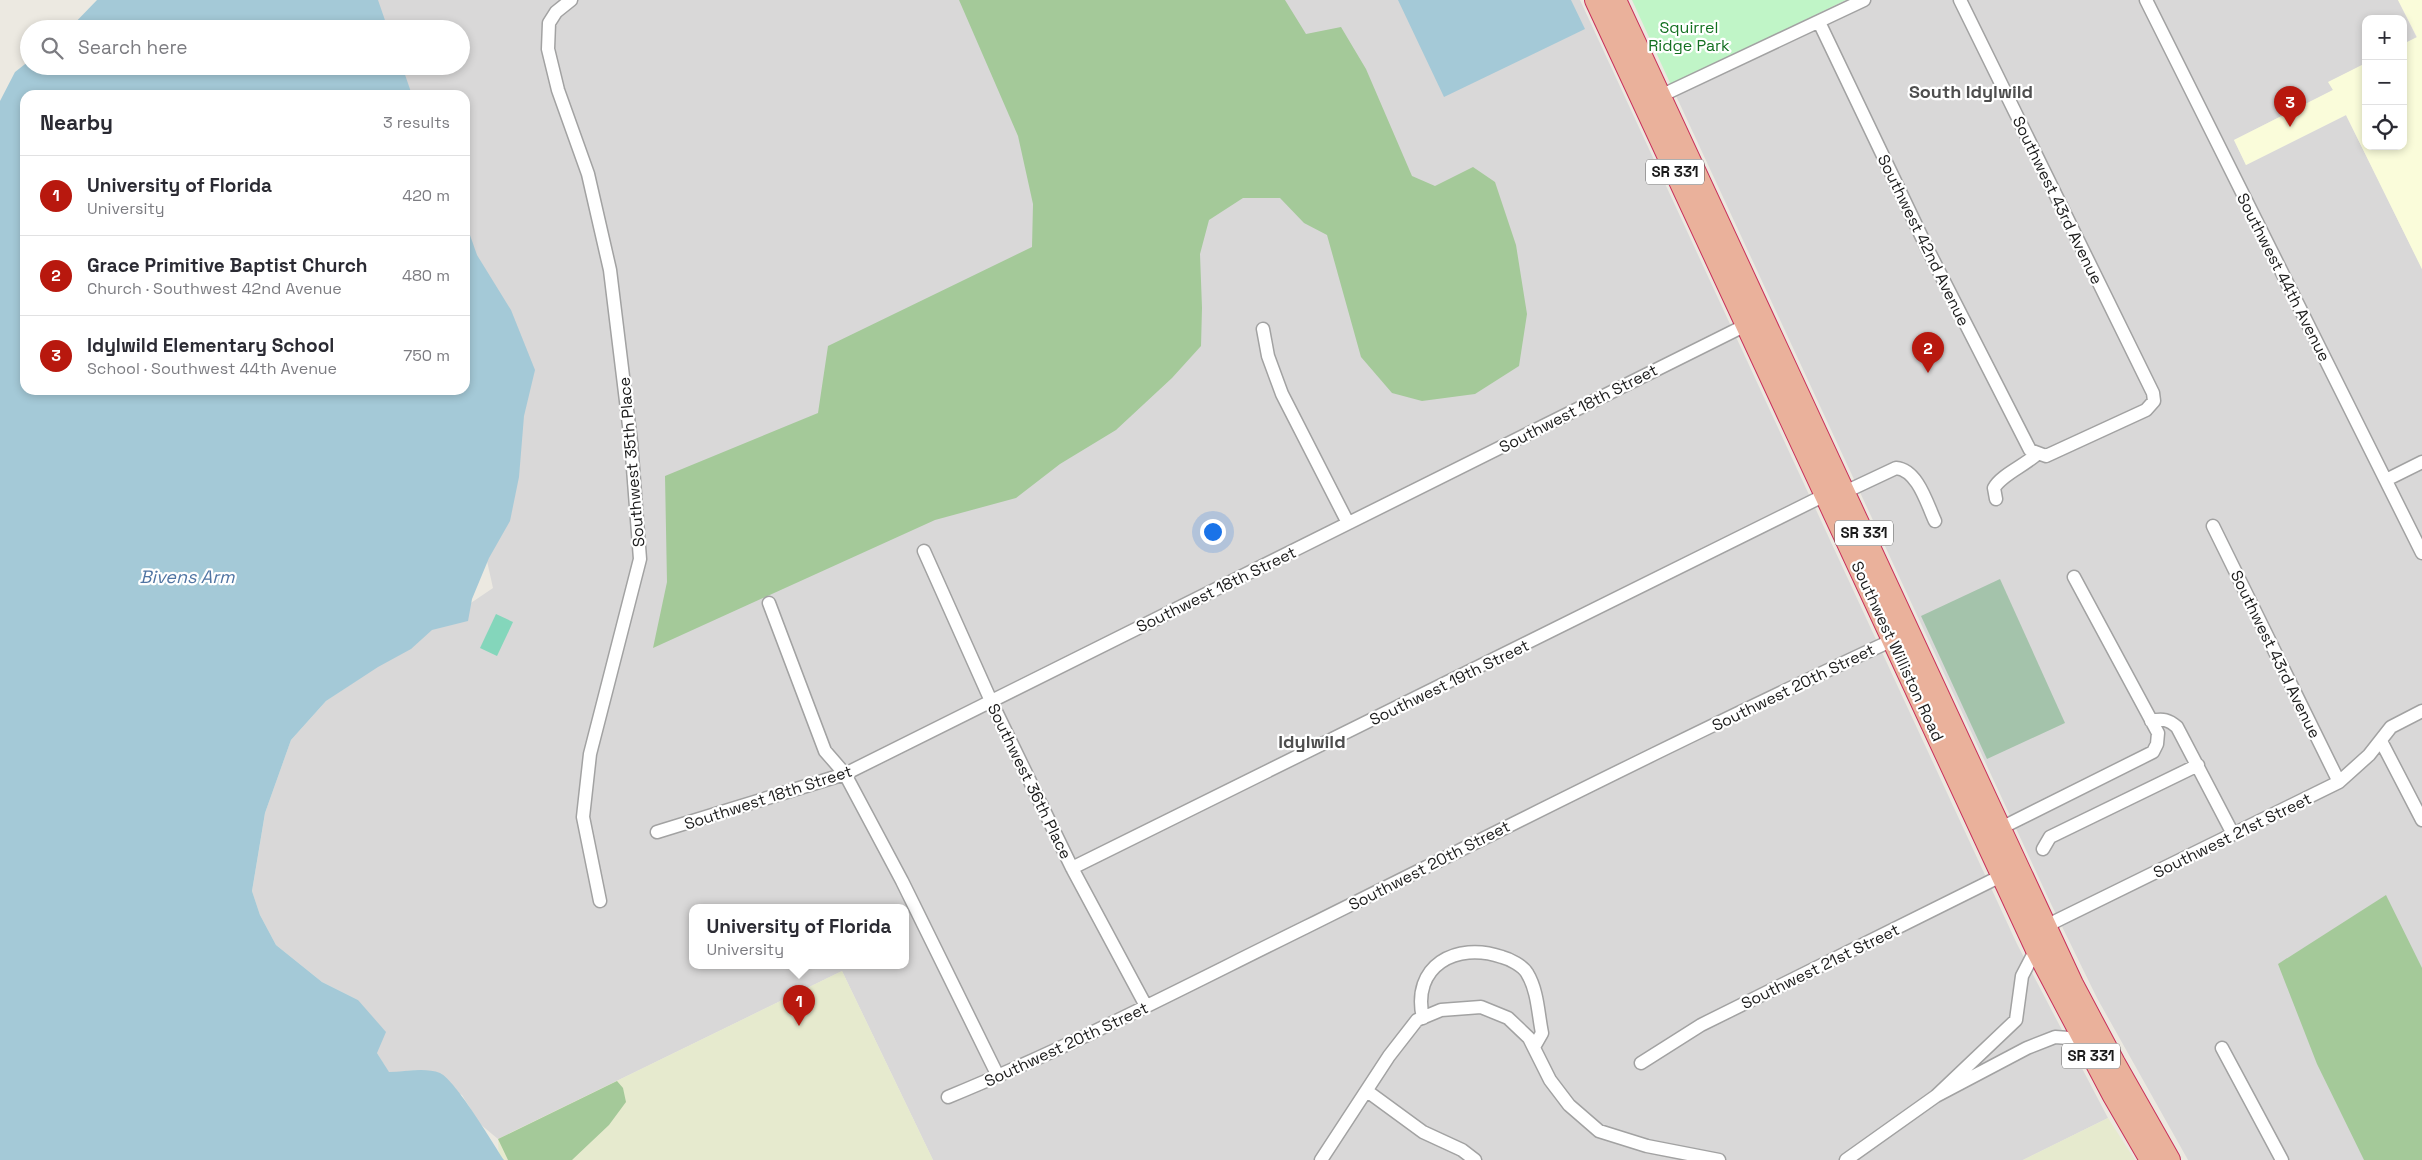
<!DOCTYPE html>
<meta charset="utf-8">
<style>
:root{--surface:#fff;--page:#f2f2f3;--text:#2b2b33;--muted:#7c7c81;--line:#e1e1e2;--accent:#b8180e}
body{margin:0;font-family:"Space Grotesk",sans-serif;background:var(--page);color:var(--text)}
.controls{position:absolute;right:15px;top:15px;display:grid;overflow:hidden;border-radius:10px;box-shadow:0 2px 8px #0003}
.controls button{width:45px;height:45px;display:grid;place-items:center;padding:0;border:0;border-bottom:1px solid var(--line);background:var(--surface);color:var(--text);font:25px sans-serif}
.you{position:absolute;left:1212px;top:531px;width:18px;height:18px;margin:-12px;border:4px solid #fff;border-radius:50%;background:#1a73e8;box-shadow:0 0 0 8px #1a73e833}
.badge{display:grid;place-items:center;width:32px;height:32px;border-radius:50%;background:var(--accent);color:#fff;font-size:16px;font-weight:700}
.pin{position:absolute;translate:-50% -41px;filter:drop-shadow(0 1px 2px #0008)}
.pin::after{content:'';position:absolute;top:26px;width:18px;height:15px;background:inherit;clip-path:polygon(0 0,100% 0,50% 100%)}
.popup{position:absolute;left:689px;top:904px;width:220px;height:65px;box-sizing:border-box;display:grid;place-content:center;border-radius:10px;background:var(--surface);filter:drop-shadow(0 1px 4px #0005);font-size:16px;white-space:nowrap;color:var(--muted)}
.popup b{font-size:19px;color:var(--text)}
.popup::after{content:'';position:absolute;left:50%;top:100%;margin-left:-10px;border:10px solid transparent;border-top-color:var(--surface)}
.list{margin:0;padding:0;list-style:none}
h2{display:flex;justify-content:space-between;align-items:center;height:65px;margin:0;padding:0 20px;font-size:21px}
h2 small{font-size:16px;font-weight:400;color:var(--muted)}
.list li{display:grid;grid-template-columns:32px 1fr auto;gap:15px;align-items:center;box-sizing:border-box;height:80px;padding:0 20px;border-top:1px solid var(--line)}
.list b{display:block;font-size:19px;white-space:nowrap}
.list p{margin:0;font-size:16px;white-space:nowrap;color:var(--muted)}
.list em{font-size:16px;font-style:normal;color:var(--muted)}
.icon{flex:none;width:28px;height:28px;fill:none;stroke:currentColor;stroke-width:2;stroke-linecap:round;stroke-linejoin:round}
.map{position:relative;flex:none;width:2422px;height:1160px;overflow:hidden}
.search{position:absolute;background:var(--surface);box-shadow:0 2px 8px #0003;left:20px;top:20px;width:450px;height:55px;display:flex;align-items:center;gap:12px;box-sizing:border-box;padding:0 18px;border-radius:28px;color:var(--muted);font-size:19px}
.panel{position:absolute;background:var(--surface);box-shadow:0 2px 8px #0003;left:20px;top:90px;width:450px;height:305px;border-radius:15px}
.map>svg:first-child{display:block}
.residential{fill:#d9d8d8;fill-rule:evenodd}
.education{fill:#fafcda}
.farmland{fill:#e6eace}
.forest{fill:#a4c999}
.cemetery{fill:#a4c3ab}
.park{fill:#c0f5c7}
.pitch{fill:#84d6bb}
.water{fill:#a4c9d7}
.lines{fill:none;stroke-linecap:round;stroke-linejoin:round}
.minor-casing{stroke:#a2a2a2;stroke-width:15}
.trunk-casing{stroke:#c9305b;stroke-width:22}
.minor{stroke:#fff;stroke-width:12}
.trunk{stroke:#eab19b;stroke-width:20}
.labels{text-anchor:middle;stroke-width:4.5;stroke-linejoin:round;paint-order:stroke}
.shield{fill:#fff;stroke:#5f5f5f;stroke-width:1}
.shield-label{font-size:15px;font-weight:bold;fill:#1b1b1b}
.park-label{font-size:16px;fill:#137020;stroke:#fff}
.street-label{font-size:16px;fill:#1b1b1b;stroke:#fff}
.neighbourhood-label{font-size:18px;font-weight:bold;fill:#4e4e4e;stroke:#fff}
.water-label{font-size:18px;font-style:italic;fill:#5075a3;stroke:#fff}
</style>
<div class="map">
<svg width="2422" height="1160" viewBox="0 0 2422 1160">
<rect width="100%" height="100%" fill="#ece9e1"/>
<path class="residential" d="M362,0H1580L2017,944L2108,1118L2023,1160H933L842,971L498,1139L480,1124L462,1095L415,1070L389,1073L377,1053L358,1000L322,982L276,945L260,915L252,891L265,813L291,740L326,701L493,588L449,390H465V95H383L377,66H461V29H368ZM693,907H905V965H693Z
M1846,0H2398L2417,38L2403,44V19H2366V63L2329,82L2333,90L2234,140L2246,165L2346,115L2422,269V1160H2188L2097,998L2052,906L1671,85Z"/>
<path class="education" d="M2398,0H2422V269L2346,115L2246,165L2234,140L2333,90L2328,82L2366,63V146H2403V44L2417,37Z"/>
<path class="farmland" d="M842,971L933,1160H499L498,1139Z
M2108,1118L2135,1160H2023Z"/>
<path class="forest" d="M959,0H1285L1306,34L1341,27L1366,69L1412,176L1435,186L1473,167L1495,182L1516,245L1527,314L1519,366L1475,394L1422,401L1392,393L1361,357L1327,235L1304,223L1280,198H1243L1209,220L1200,254L1202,308L1201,346L1172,378L1116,430L1060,464L1016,498L935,520L653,648L667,582L665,476L818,413L828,346L1032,247L1033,204L1018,136Z
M2386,895L2422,968V1160H2364L2317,1064L2278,964Z
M617,1081L623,1088L626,1102L609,1125L572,1160H508L498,1139Z"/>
<path class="cemetery" d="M2000,579L2065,723L1987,759L1921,616Z"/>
<path class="park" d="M1632,0H1846L1671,85Z"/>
<path class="pitch" d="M496,614L513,622L497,656L480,648Z"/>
<path class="water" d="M97,0H378L388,29H69Z
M1398,0H1571L1585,29L1444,97Z
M29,61V66H402L412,95H25V390H465V221L477,255L511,310L535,370L524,416L519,477L510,521L489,558L472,599L468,621L432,630L411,649L378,667L326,701L291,740L265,813L252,891L260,915L276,945L322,982L358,1000L386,1032L377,1053L389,1072C404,1072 425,1067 440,1073C456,1081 492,1142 504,1160H0V101L15,72Z"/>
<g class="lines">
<g class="minor-casing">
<path id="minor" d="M571,0L556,12L549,23L548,49L558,90L588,174L610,270L631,442L640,559L590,754L583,817L600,901
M2146,0L2422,553
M1819,22L1927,248L2030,450L2046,456L2146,410L2154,401L2153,393L1960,0
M1654,99L1864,0
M1263,329L1268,356L1282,394L1348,523
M2386,480L2422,462
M1845,492L1896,468C1918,470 1927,504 1935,521
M1996,499L1994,488C2001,475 2024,466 2037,454
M2213,526L2339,782
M924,551L991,701L1072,868L1146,1006
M769,603L825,751L845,774L902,881L998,1076
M2151,721C2163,718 2169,720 2177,727L2233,834
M2381,741L2422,820
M2001,828L2153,752L2157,744L2158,733L2074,577
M657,832L845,774L1752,322
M2043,849L2050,837L2198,765
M1072,868L1825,495
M1423,1018C1411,966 1456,941 1502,957C1510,959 1523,966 1527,973C1538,991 1538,1014 1542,1033L1534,1047
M2222,1048L2282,1160
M1641,1063L1701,1025L2003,875
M1367,1091L1423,1132L1462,1150L1475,1160
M1936,1096L2016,1020L2022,976L2047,928L2056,921L2339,782L2369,755L2391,727L2422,711
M948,1097C1070,1047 1188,985 1306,927C1503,829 1698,730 1897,638
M1321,1160L1389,1056L1417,1020L1441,1010L1481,1007L1508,1018L1529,1038L1550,1080L1569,1105L1599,1131L1647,1146L1719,1160
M1846,1160L1936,1096L2027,1048L2055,1037L2082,1039"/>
</g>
<g class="trunk-casing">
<path id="trunk" d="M1595,0L2036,950L2113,1096L2150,1160
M1616,0L2073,984L2115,1063L2170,1160"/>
</g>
<use href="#minor" class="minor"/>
<use href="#trunk" class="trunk"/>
</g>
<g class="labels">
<g class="shield">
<rect x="1646" y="159.5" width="58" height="25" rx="4"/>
<rect x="1835" y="520.5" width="58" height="25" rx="4"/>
<rect x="2062" y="1043.5" width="58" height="25" rx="4"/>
</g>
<g class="shield-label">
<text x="1675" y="177">SR 331</text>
<text x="1864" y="538">SR 331</text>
<text x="2091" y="1061">SR 331</text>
</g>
<g class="park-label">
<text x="1689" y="33">Squirrel<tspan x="1689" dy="18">Ridge Park</tspan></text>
</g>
<g class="street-label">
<text transform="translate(2058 200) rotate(64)" y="6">Southwest 43rd Avenue</text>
<text transform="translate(1924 240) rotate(64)" y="6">Southwest 42nd Avenue</text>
<text transform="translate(2284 277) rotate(63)" y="6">Southwest 44th Avenue</text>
<text transform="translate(1578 408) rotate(-27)" y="6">Southwest 18th Street</text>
<text transform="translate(631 462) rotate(-95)" y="6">Southwest 35th Place</text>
<text transform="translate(1216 589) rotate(-26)" y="6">Southwest 18th Street</text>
<text transform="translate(1898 651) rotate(65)" y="6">Southwest Williston Road</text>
<text transform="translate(2276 654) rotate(64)" y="6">Southwest 43rd Avenue</text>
<text transform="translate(1449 682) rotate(-26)" y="6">Southwest 19th Street</text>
<text transform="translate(1793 687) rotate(-26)" y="6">Southwest 20th Street</text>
<text transform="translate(1030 781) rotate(64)" y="6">Southwest 36th Place</text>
<text transform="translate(768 797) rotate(-18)" y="6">Southwest 18th Street</text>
<text transform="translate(2232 835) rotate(-26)" y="6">Southwest 21st Street</text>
<text transform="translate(1429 865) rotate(-27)" y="6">Southwest 20th Street</text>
<text transform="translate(1820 966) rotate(-26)" y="6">Southwest 21st Street</text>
<text transform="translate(1066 1044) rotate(-25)" y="6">Southwest 20th Street</text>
</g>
<g class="neighbourhood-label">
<text x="1971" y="98">South Idylwild</text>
<text x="1312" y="748">Idylwild</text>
</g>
<g class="water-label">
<text x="187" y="583">Bivens Arm</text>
</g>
</g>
</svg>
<div class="controls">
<button>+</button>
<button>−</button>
<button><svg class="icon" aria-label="locate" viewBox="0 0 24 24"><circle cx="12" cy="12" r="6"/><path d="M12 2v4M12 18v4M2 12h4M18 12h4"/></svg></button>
</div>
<div class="you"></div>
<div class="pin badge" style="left:799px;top:1026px">1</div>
<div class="popup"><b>University of Florida</b>University</div>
<div class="pin badge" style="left:1928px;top:373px">2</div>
<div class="pin badge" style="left:2290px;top:127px">3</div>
<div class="search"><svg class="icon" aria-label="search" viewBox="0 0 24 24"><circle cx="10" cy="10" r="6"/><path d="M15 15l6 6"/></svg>Search here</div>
<section class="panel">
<h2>Nearby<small>3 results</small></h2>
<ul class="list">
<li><span class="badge">1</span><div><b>University of Florida</b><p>University</p></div><em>420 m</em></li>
<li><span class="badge">2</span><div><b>Grace Primitive Baptist Church</b><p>Church · Southwest 42nd Avenue</p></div><em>480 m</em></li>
<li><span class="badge">3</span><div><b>Idylwild Elementary School</b><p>School · Southwest 44th Avenue</p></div><em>750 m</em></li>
</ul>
</section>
</div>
